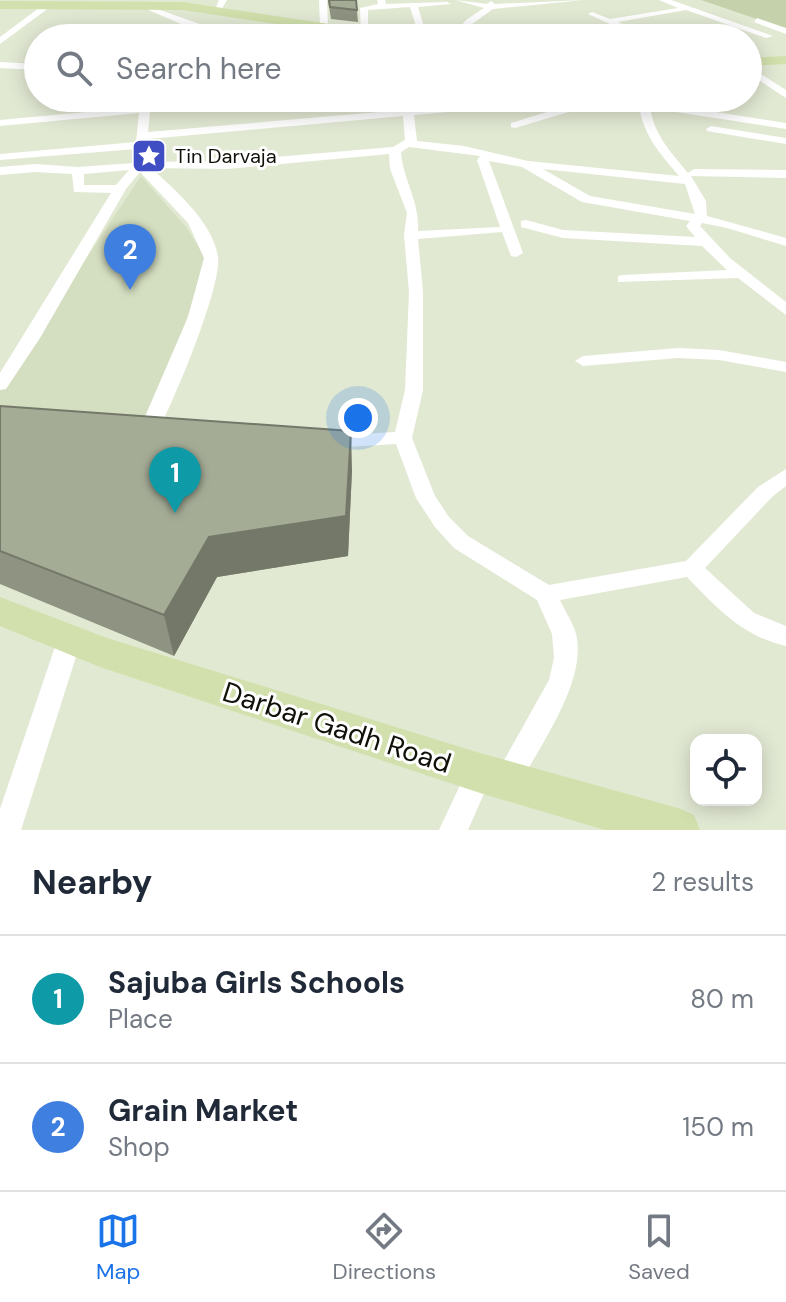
<!DOCTYPE html>
<style>
:root{--surface:#fff;--page:#f6f6f7;--text:#1f2937;--muted:#747a83;--line:#e0e1e3;--accent:#1a73e8}
body{margin:0;font-family:"DM Sans",sans-serif;background:var(--page);color:var(--text)}
.controls{position:absolute;right:24px;bottom:24px;display:grid;overflow:hidden;border-radius:16px;box-shadow:0 4px 20px #0003}
.controls button{width:72px;height:72px;display:grid;place-items:center;padding:0;border:0;border-bottom:2px solid var(--line);background:var(--surface);color:var(--text);font:40px sans-serif}
.you{position:absolute;left:358px;top:418px;width:28px;height:28px;margin:-20px;border:6px solid #fff;border-radius:50%;background:#1a73e8;box-shadow:0 0 0 12px #1a73e833}
.badge{display:grid;place-items:center;width:52px;height:52px;border-radius:50%;background:var(--accent);color:#fff;font-size:26px;font-weight:700}
.pin{position:absolute;translate:-50% -66px;filter:drop-shadow(0 2px 4px #0008)}
.pin::after{content:'';position:absolute;top:42px;width:28px;height:24px;background:inherit;clip-path:polygon(0 0,100% 0,50% 100%)}
.list{margin:0;padding:0;list-style:none}
h2{display:flex;justify-content:space-between;align-items:center;height:104px;margin:0;padding:0 32px;font-size:34px}
h2 small{font-size:26px;font-weight:400;color:var(--muted)}
.list li{display:grid;grid-template-columns:52px 1fr auto;gap:24px;align-items:center;box-sizing:border-box;height:128px;padding:0 32px;border-top:2px solid var(--line)}
.list b{display:block;font-size:30px;white-space:nowrap}
.list p{margin:0;font-size:26px;white-space:nowrap;color:var(--muted)}
.list em{font-size:26px;font-style:normal;color:var(--muted)}
.icon{flex:none;width:44px;height:44px;fill:none;stroke:currentColor;stroke-width:2;stroke-linecap:round;stroke-linejoin:round}
.map{position:relative;flex:none;width:786px;height:830px;overflow:hidden}
.search{position:absolute;background:var(--surface);box-shadow:0 4px 20px #0003;left:24px;right:24px;top:24px;height:88px;display:flex;align-items:center;gap:20px;box-sizing:border-box;padding:0 28px;border-radius:44px;color:var(--muted);font-size:30px}
.sheet{height:360px;background:var(--surface)}
nav{display:flex;justify-content:space-around;align-items:center;box-sizing:border-box;height:112px;border-top:2px solid var(--line);background:var(--surface);font-size:22px;color:var(--muted)}
nav a{display:grid;justify-items:center;gap:4px}
nav .on{color:var(--accent)}
.map>svg:first-child{display:block}
.built{fill:#d4dec0}
.green{fill:#c5d1ab}
.lines{fill:none;stroke-linecap:round;stroke-linejoin:round}
.street{fill:#fff;fill-rule:evenodd}
.primary{fill:#d1e0ac;fill-rule:evenodd}
.wall{fill:#8e9481}
.shaded-wall{fill:#747869}
.building{fill:#a5ac96;stroke:#747869;stroke-width:2}
.labels{text-anchor:middle;stroke-width:6;stroke-linejoin:round;paint-order:stroke}
.far-poi-label{font-size:20px;fill:#10120a;stroke:#fff;text-anchor:start}
.near-street-label{font-size:28px;fill:#10120a;stroke:#fff}
</style>
<div class="map">
<svg width="786" height="830" viewBox="0 0 786 830">
<rect width="100%" height="100%" fill="#e2e9d3"/>
<path class="built" d="M141,176L185,226L207,259L168,373L144,421L0,426V388Z"/>
<path class="green" d="M701,0H786V29Z"/>
<g class="lines">
<path class="street" d="M219,0H227L220,12H214Z
M319,0H327L328,26L324,28L320,26Z
M377,0H385L386,4L447,2L451,4L418,7L424,27L408,38H398L416,26L410,7L368,10V33L361,35L360,8L378,4Z
M455,0L487,4L491,1L495,4L584,0L493,9L472,24L460,38H424L456,32L466,20L484,8Z
M659,0H671L773,36L766,38L686,10L618,22L652,38H641L588,14L592,12L610,19L678,8Z
M43,5L50,7L0,44V37Z
M146,5L208,27L238,24L242,26L215,32L224,38H214L146,9Z
M757,18L786,28V34L754,22Z
M0,62L38,64V70L0,68Z
M748,66L786,90V98L748,73Z
M141,98H151L150,106L231,98H268L263,101L150,112L148,132L403,110L402,98H412L413,109L541,98H597L583,104L582,108L515,128L511,127V123L573,104V101L414,115L417,141L464,146L528,161L679,176C660,153 644,137 639,106L600,98H625L786,123V129L650,108C655,136 670,151 688,173L694,169L786,170V178L691,176L706,201L707,216L786,238V246L727,228L702,223L700,226L730,258L786,302V315L738,278L618,282V276L623,275L727,270L702,246L563,238L521,227V221L526,220L563,230L695,237L686,226L690,221L582,202L522,167L489,161L523,253L516,257L511,256L502,232L418,239L423,292V390L412,438L435,496L449,517L468,536L549,585L686,561L758,487L786,469V486L772,497L705,568L754,613L786,626V646C742,636 717,608 687,577L560,600C565,611 573,623 576,634C588,681 538,748 517,789L507,793L497,789L493,780L549,680L554,658L552,634L537,600L454,548L435,527L416,498L396,444L330,448L321,442L330,436L395,432L405,390L409,292L404,235L407,213L390,169L389,154L227,169L151,168C175,190 213,222 218,257C222,287 171,409 154,438H140L135,433L140,428L188,317L204,258L188,223L140,172L126,189L40,338L6,389L0,390V373L111,193L74,192L72,174L35,172L0,175V167L35,164L78,167L134,163L136,149L0,160V154L136,142L139,113L0,126V120L140,107ZM403,116L405,140L393,147L227,161L146,162L148,139ZM409,147L480,156L477,160L500,227L418,231C420,202 403,180 401,152ZM543,169L685,184L695,214L590,196ZM129,170L116,185H84V174Z
M711,126L786,138V144L707,131L706,129Z
M678,348L719,350L786,362V372L719,360L678,358L583,366L575,361L583,356Z
M70,628L78,631L82,638L21,830H0V809L58,638L62,631Z
M480,760L490,764L493,773L468,830H439L470,764Z"/>
<path class="primary" d="M0,1L183,2L396,34L403,38H370L183,10L0,9Z
M786,56V64L748,66V58Z
M0,597L107,638L480,753L678,808L694,815L700,830H605L480,793L100,667L0,626Z"/>
</g>
<path class="wall" d="M328,0H356L358,22L331,19Z
M0,406L352,470L348,556L217,577L174,656L0,584Z"/>
<path class="shaded-wall" d="M351,431L352,470L348,556L217,577L174,656L164,615L209,537Z"/>
<path class="building" d="M329,0H356L357,10L330,7Z
M0,406L351,431L346,516L209,537L164,615L0,551Z"/>
<defs>
<g id="sight-square" transform="scale(1.8)"><rect x="-9" y="-9" width="18" height="18" rx="4" fill="#3f4fc3" stroke="#fff"/><path d="M0-6L1.8-2.2L6-1.7L2.9 1.2L3.7 5.4L0 3.3L-3.7 5.4L-2.9 1.2L-6-1.7L-1.8-2.2Z" fill="#fff"/></g>
</defs>
<g fill-rule="evenodd">
<use href="#sight-square" x="149" y="156"/>
</g>
<g class="labels">
<g class="far-poi-label">
<text x="175" y="163">Tin Darvaja</text>
</g>
<g class="near-street-label">
<text transform="translate(337 727) rotate(18)" y="10">Darbar Gadh Road</text>
</g>
</g>
</svg>
<div class="controls">
<button><svg class="icon" aria-label="locate" viewBox="0 0 24 24"><circle cx="12" cy="12" r="6"/><path d="M12 2v4M12 18v4M2 12h4M18 12h4"/></svg></button>
</div>
<div class="you"></div>
<div class="pin badge" style="left:175px;top:513px;background:#0f9aa8">1</div>
<div class="pin badge" style="left:130px;top:290px;background:#3f7fe0">2</div>
<div class="search"><svg class="icon" aria-label="search" viewBox="0 0 24 24"><circle cx="10" cy="10" r="6"/><path d="M15 15l6 6"/></svg>Search here</div>
</div>
<section class="sheet">
<h2>Nearby<small>2 results</small></h2>
<ul class="list">
<li><span class="badge" style="background:#0f9aa8">1</span><div><b>Sajuba Girls Schools</b><p>Place</p></div><em>80 m</em></li>
<li><span class="badge" style="background:#3f7fe0">2</span><div><b>Grain Market</b><p>Shop</p></div><em>150 m</em></li>
</ul>
</section>
<nav>
<a class="on"><svg class="icon" aria-label="map" viewBox="0 0 24 24"><path d="M3 6l6-2 6 2 6-2v14l-6 2-6-2-6 2zM9 4v14M15 6v14"/></svg>Map</a>
<a><svg class="icon" aria-label="directions" viewBox="0 0 24 24"><path d="M12 3l9 9-9 9-9-9zM9 14v-3h6M13 9l2 2-2 2"/></svg>Directions</a>
<a><svg class="icon" aria-label="saved" viewBox="0 0 24 24"><path d="M7 4h10v16l-5-4-5 4z"/></svg>Saved</a>
</nav>
